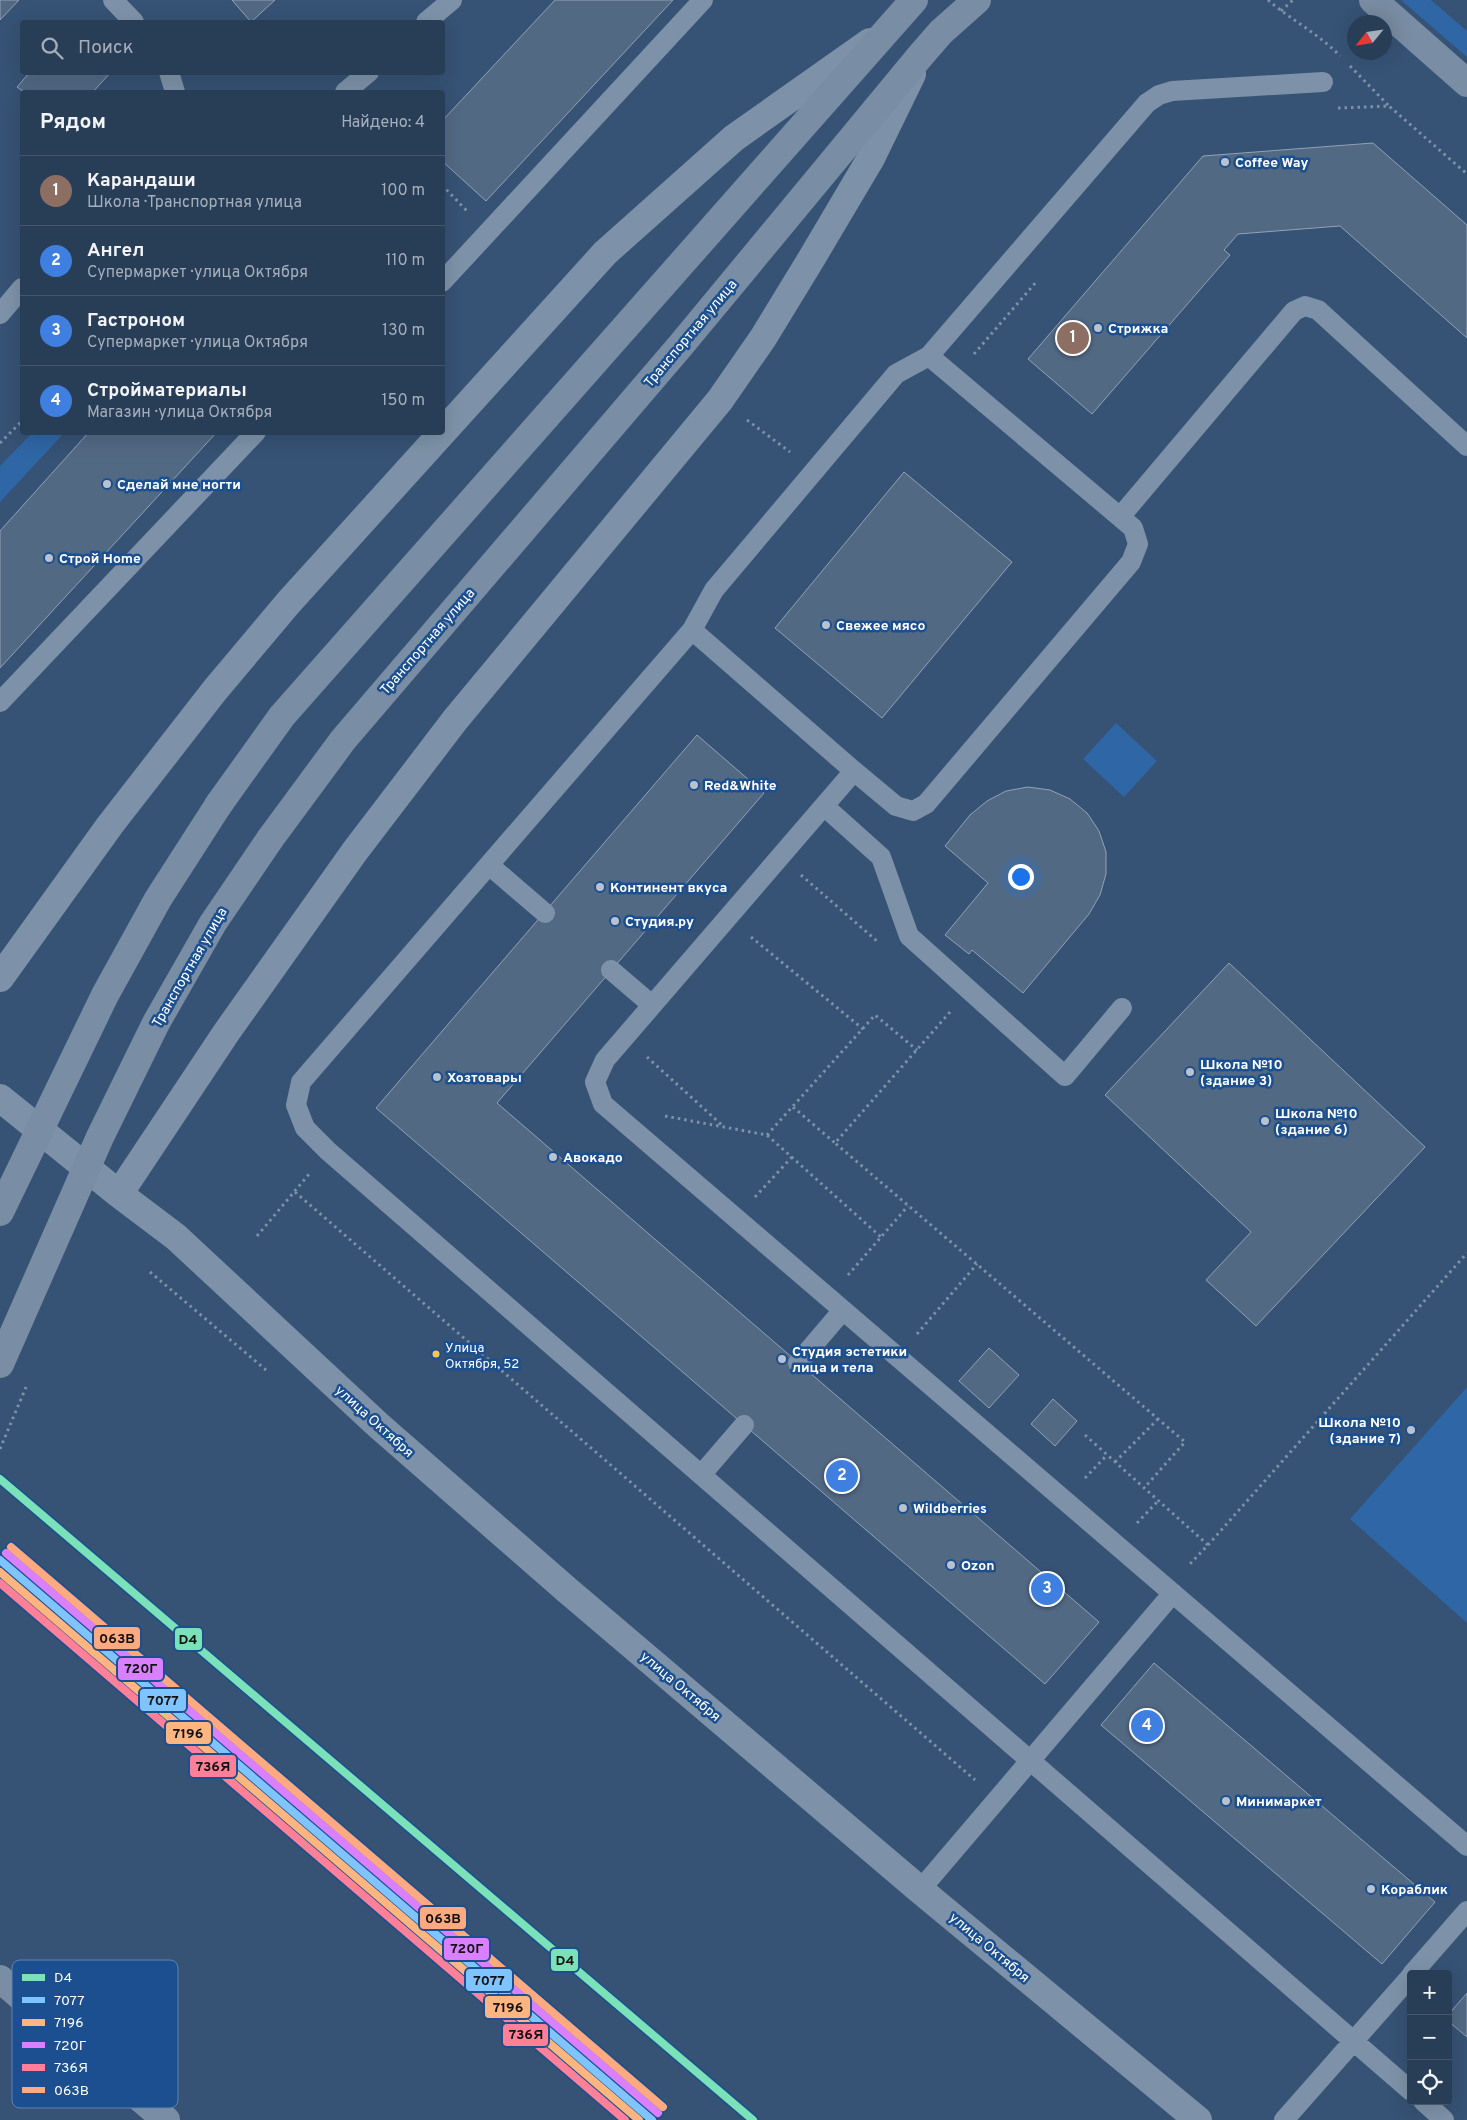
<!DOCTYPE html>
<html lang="ru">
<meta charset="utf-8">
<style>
:root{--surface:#283e57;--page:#30455d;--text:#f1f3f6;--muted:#a5aeba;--line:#44576d;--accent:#b9c2ce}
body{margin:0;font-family:Overpass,sans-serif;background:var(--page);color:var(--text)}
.controls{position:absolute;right:15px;bottom:15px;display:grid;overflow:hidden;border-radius:5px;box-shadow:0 5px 20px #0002}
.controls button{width:45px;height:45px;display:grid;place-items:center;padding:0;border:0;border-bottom:1px solid var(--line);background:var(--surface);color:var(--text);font:25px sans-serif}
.compass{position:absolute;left:1347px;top:15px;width:45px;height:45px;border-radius:50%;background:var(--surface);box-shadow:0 5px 20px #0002;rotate:240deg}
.you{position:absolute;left:1020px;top:876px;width:18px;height:18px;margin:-12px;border:4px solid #fff;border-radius:50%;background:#1a73e8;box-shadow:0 0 0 8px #1a73e833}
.badge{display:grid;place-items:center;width:32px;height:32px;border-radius:50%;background:var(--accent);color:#fff;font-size:16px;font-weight:700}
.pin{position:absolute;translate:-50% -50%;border:2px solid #fff;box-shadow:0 1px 5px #0006}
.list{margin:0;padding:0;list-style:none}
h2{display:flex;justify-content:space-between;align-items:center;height:65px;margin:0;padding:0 20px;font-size:21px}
h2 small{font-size:16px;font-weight:400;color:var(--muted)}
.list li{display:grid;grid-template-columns:32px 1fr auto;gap:15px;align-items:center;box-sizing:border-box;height:70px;padding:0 20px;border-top:1px solid var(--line)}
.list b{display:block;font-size:19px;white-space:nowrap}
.list p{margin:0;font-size:16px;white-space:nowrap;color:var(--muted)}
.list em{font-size:16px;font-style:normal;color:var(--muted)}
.icon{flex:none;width:28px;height:28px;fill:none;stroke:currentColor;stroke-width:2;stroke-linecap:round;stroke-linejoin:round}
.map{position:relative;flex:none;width:1467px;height:2120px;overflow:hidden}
.search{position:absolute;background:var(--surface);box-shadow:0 5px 20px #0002;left:20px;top:20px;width:425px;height:55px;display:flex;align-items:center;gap:12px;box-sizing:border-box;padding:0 18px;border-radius:5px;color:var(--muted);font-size:19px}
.panel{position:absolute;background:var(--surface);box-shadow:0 5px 20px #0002;left:20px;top:90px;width:425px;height:345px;border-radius:5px}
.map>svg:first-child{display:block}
.green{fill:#2f66a5}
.building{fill:#526984;stroke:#92a2b6}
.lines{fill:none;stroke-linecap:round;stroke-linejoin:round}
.path{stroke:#7d92a8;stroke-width:3;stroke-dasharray:2.5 4;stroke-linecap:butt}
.lane{stroke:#7d92a8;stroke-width:20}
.street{stroke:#7d92a8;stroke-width:28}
.secondary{stroke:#798da4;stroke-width:28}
.path-bridge{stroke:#7d92a8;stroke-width:3;stroke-dasharray:2.5 4;stroke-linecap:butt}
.secondary-bridge{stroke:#798da4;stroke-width:28}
.rail-1-casing{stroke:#1b4f8f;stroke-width:11}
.rail-2-casing{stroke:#1b4f8f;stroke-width:11}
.rail-3-casing{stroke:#1b4f8f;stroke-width:11}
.rail-4-casing{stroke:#1b4f8f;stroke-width:11}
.rail-5-casing{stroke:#1b4f8f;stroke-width:11}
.rail-6-casing{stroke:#1b4f8f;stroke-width:11}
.rail-1{stroke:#7ae1b8;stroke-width:8}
.rail-2{stroke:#80c4ff;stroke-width:8}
.rail-3{stroke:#ffb580;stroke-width:8}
.rail-4{stroke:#d880ff;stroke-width:8}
.rail-5{stroke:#ff8098;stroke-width:8}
.rail-6{stroke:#ffa980;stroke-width:8}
.poi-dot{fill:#b9c2ce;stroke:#1b4f8f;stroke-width:2}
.bus-dot{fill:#fcc553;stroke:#1b4f8f;stroke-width:2}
.labels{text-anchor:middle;stroke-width:5;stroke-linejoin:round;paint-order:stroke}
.bus-label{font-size:13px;fill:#fff;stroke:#1b4f8f;text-anchor:start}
.poi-label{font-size:14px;font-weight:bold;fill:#fff;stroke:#1b4f8f;text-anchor:start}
.street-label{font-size:14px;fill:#fff;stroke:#1b4f8f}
.key{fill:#1b4f8f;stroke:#5f84b1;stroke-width:1}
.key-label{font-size:14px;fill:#fff}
.line-badge{stroke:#1b4f8f;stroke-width:2}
.pale-badge-label{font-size:14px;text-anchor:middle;font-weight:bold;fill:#111}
</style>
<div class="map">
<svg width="1467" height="2120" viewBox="0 0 1467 2120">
<rect width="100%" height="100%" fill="#365274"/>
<path class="green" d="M1401,0H1431L1467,31V57Z
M32,433H64L0,502V466Z
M1116,723L1157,761L1124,797L1083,759Z
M1467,1387V1623L1350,1519Z"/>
<path class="building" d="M0,0H19L0,20Z
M232,0H275L251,22Z
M555,0H673L486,201L442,161V121Z
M30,72H111L93,92H24L17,87Z
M1373,143L1467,225V338L1340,226L1238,234L1224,250L1230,255L1092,414L1028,359L1203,156Z
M89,432H217L0,668V531Z
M904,472L1012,562L882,718L775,628Z
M697,735L764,793L497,1103L1099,1622L1045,1684L376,1108Z
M1028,787L1050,790L1070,799L1087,813L1099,831L1106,852V874L1100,895L1089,914L1023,993L972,950L969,954L945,935L988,883L945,846L970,815L987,801L1006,791Z
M1229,963L1425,1147L1256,1326L1206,1280L1251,1232L1105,1095Z
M989,1348L1019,1375L989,1408L959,1381Z
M1053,1399L1077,1421L1055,1446L1031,1424Z
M1154,1663L1435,1902L1382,1964L1101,1725Z
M1467,1993V2037L1448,2021V2015Z"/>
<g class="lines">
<path class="path" d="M1268,0C1291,20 1319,34 1340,56
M1281,11L1293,0
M1350,66L1389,106
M1338,108L1389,106L1467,174
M442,185L468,212
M974,354L1037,281
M747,420L790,452
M0,443L22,421
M801,875L878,942
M751,937L863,1029
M950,1012L835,1143L1185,1442L1145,1487
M647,1057L724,1127
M793,1107L835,1143
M665,1116L767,1135L881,1237
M767,1135L875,1015L917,1050
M295,1192L975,1780
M755,1197L792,1157
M257,1236L310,1173
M150,1272L266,1370
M848,1275L908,1206
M917,1334L977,1264
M1085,1435L1208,1545L1188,1566
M1115,1462L1158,1419
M1085,1478L1107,1455
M1137,1523L1159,1500
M1208,1545L1467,1253"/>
<path class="lane" d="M113,0L134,22
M426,22L452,0
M169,72L175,92
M1323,82L1172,91L1159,95L1147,103L929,356L896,374L714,590L692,630L301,1082L296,1105L305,1128L328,1151L1411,2091
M345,92L369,72
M442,282L703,0
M0,314L22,288
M1120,517L1294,311L1305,306L1318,310L1467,446
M692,630L854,771L605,1060L595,1082L603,1104L1467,1846
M0,702L256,432
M854,771L896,806L913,811L926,804L1131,562L1138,544L1133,528L929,356
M824,806L881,857L909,936L1065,1076L1122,1008
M489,865L545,913
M611,970L652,1005
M798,1363L843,1310
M701,1475L744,1425
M920,1890L1173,1593
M1412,1974L1467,1911
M1423,2101L1444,2120
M1284,2120L1411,1976"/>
<path class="street" d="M0,978L110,825L215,690L289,602L605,253L734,138L870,42
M0,1098L119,1194L176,1237L378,1425L567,1590L920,1890L1198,2120
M119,1194L226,1033L355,851L455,720L720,400L763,338L810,261L871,158L912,74"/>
<path class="secondary" d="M1373,0L1467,83
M219,804L282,716L914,0
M270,839L343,740L681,345L921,55L941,32L977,0
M0,1979L166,2120"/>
<path class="path-bridge" d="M0,1449L26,1387"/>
<path class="secondary-bridge" d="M0,1212L105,995L158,899L219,804
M0,1364L100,1137L156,1023L213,923L270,839"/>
<g class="rail-1-casing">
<path id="rail-1" d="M0,1479L753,2120"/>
</g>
<g class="rail-2-casing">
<path id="rail-2" d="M0,1560L652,2120"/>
</g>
<g class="rail-3-casing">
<path id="rail-3" d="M0,1572L639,2120"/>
</g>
<g class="rail-4-casing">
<path id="rail-4" d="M6,1553L658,2113"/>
</g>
<g class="rail-5-casing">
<path id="rail-5" d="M0,1583L625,2120"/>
</g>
<g class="rail-6-casing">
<path id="rail-6" d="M11,1547L663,2107"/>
</g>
<use href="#rail-1" class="rail-1"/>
<use href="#rail-2" class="rail-2"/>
<use href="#rail-3" class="rail-3"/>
<use href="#rail-4" class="rail-4"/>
<use href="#rail-5" class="rail-5"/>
<use href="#rail-6" class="rail-6"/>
</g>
<g class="poi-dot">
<circle cx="1225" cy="162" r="5"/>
<circle cx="1098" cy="328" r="5"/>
<circle cx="107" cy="484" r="5"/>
<circle cx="49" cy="558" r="5"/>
<circle cx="826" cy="625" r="5"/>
<circle cx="694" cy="785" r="5"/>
<circle cx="600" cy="887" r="5"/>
<circle cx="615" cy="921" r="5"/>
<circle cx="1190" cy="1072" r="5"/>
<circle cx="437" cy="1077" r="5"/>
<circle cx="1265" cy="1121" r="5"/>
<circle cx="553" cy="1157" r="5"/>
<circle cx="782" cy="1359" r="5"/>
<circle cx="1411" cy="1430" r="5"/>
<circle cx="903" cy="1508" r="5"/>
<circle cx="951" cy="1565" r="5"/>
<circle cx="1226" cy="1801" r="5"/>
<circle cx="1371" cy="1889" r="5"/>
</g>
<circle class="bus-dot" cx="436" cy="1354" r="4.5"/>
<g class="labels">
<g class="bus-label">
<text x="445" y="1352">Улица<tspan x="445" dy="16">Октября, 52</tspan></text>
</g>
<g class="poi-label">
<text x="1235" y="167">Coffee Way</text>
<text x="1108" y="333">Стрижка</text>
<text x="117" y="489">Сделай мне ногти</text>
<text x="59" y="563">Строй Home</text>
<text x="836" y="630">Свежее мясо</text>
<text x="704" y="790">Red&amp;White</text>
<text x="610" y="892">Континент вкуса</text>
<text x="625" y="926">Студия.ру</text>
<text x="1200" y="1069">Школа №10<tspan x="1200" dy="16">(здание 3)</tspan></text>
<text x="447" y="1082">Хозтовары</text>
<text x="1275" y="1118">Школа №10<tspan x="1275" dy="16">(здание 6)</tspan></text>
<text x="563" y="1162">Авокадо</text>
<text x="792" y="1356">Студия эстетики<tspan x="792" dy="16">лица и тела</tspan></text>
<text x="1401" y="1427" text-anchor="end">Школа №10<tspan x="1401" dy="16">(здание 7)</tspan></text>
<text x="913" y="1513">Wildberries</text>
<text x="961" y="1570">Ozon</text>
<text x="1236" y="1806">Минимаркет</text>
<text x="1381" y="1894">Кораблик</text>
</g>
<g class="street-label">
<text transform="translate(690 333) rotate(-50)" y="5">Транспортная улица</text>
<text transform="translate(427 641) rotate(-49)" y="5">Транспортная улица</text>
<text transform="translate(189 967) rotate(-60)" y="5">Транспортная улица</text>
<text transform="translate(375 1421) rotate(42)" y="5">улица Октября</text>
<text transform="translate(681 1686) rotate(40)" y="5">улица Октября</text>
<text transform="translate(990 1947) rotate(40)" y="5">улица Октября</text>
</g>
</g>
<rect x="12" y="1960" width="166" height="148" rx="8" class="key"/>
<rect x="22" y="1974" width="23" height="7" fill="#7ae1b8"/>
<rect x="22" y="1997" width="23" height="6" fill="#80c4ff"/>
<rect x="22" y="2019" width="23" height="7" fill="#ffb580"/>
<rect x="22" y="2042" width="23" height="6" fill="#d880ff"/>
<rect x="22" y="2064" width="23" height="7" fill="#ff8098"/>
<rect x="22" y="2087" width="23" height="6" fill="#ffa980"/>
<g class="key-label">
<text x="54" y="1982">D4</text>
<text x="54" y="2005">7077</text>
<text x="54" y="2027">7196</text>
<text x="54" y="2050">720Г</text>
<text x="54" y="2072">736Я</text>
<text x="54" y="2095">063В</text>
</g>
<g class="line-badge">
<rect x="93" y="1626" width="48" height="24" rx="5" fill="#ffa980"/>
<rect x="174" y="1627" width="29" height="24" rx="5" fill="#7ae1b8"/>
<rect x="117" y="1657" width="47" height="24" rx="5" fill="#d880ff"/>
<rect x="139" y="1688" width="48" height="24" rx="5" fill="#80c4ff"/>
<rect x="165" y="1721" width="47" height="24" rx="5" fill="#ffb580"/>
<rect x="189" y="1754" width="48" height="24" rx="5" fill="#ff8098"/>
<rect x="419" y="1906" width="48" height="24" rx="5" fill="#ffa980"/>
<rect x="443" y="1937" width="47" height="24" rx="5" fill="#d880ff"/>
<rect x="550" y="1948" width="29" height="24" rx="5" fill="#7ae1b8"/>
<rect x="465" y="1968" width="48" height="24" rx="5" fill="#80c4ff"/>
<rect x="484" y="1995" width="47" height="24" rx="5" fill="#ffb580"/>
<rect x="502" y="2023" width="47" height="24" rx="5" fill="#ff8098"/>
</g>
<g class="pale-badge-label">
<text x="117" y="1643">063В</text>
<text x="188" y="1644">D4</text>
<text x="141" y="1673">720Г</text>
<text x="163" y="1705">7077</text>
<text x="188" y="1738">7196</text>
<text x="213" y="1771">736Я</text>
<text x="443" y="1923">063В</text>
<text x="467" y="1953">720Г</text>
<text x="565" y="1965">D4</text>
<text x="489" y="1985">7077</text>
<text x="508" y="2012">7196</text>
<text x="526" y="2039">736Я</text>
</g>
</svg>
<div class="controls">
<button>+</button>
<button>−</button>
<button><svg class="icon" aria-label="locate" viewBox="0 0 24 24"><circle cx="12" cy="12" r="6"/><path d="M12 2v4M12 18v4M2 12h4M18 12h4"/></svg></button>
</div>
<svg class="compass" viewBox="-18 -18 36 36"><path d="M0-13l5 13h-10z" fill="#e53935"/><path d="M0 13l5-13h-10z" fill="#a5aeba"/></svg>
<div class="you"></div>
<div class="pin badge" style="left:1073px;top:338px;background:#8d6e63">1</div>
<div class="pin badge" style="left:842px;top:1476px;background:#3f7fe0">2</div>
<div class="pin badge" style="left:1047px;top:1589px;background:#3f7fe0">3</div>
<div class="pin badge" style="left:1147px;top:1726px;background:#3f7fe0">4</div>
<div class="search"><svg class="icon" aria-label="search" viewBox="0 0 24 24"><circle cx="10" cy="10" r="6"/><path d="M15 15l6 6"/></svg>Поиск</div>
<section class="panel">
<h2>Рядом<small>Найдено: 4</small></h2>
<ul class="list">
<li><span class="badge" style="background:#8d6e63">1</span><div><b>Карандаши</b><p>Школа · Транспортная улица</p></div><em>100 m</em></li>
<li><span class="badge" style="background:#3f7fe0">2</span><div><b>Ангел</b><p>Супермаркет · улица Октября</p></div><em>110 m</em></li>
<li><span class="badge" style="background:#3f7fe0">3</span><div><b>Гастроном</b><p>Супермаркет · улица Октября</p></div><em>130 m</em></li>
<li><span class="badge" style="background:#3f7fe0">4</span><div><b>Стройматериалы</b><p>Магазин · улица Октября</p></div><em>150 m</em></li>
</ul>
</section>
</div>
